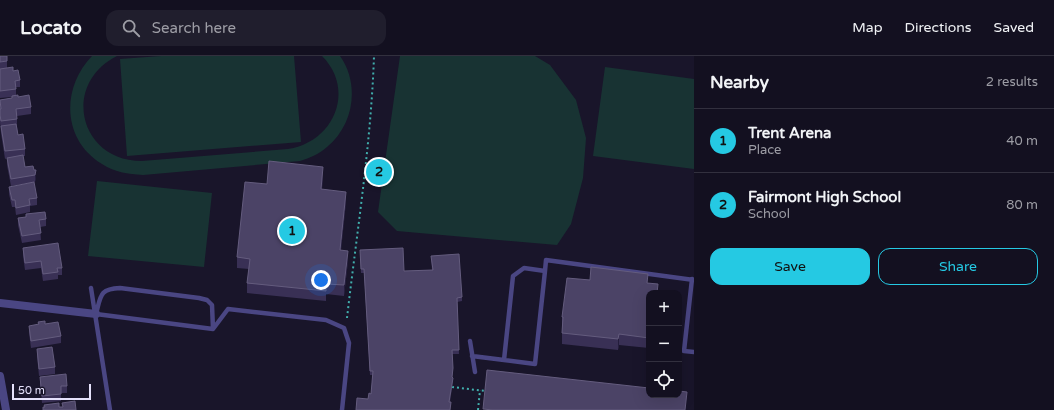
<!DOCTYPE html>
<meta charset="utf-8">
<style>
:root{--surface:#131020;--page:#201e2d;--text:#f1f3f6;--muted:#9d9da5;--line:#32303e;--accent:#25c9e3}
body{margin:0;font-family:"Varela Round",sans-serif;background:var(--page);color:var(--text)}
.controls{position:absolute;right:12px;bottom:12px;display:grid;overflow:hidden;border-radius:8px;box-shadow:0 4px 16px #0002}
.controls button{width:36px;height:36px;display:grid;place-items:center;padding:0;border:0;border-bottom:1px solid var(--line);background:var(--surface);color:var(--text);font:20px sans-serif}
.scale{position:absolute;left:12px;bottom:10px;width:79px;box-sizing:border-box;padding-left:4px;border:2px solid #e5e1fb;border-top:0;font-size:11px;line-height:14px;white-space:nowrap;color:#e5e1fb;-webkit-text-stroke:3px #19152a;paint-order:stroke}
.you{position:absolute;left:321px;top:224px;width:14px;height:14px;margin:-10px;border:3px solid #fff;border-radius:50%;background:#1a73e8;box-shadow:0 0 0 6px #1a73e833}
.badge{display:grid;place-items:center;width:26px;height:26px;border-radius:50%;background:var(--accent);color:#111;font-size:13px;font-weight:700}
.pin{position:absolute;translate:-50% -50%;border:2px solid #fff;box-shadow:0 1px 4px #0006}
.list{margin:0;padding:0;list-style:none}
h2{display:flex;justify-content:space-between;align-items:center;height:52px;margin:0;padding:0 16px;font-size:17px}
h2 small{font-size:13px;font-weight:400;color:var(--muted)}
.list li{display:grid;grid-template-columns:26px 1fr auto;gap:12px;align-items:center;box-sizing:border-box;height:64px;padding:0 16px;border-top:1px solid var(--line)}
.list b{display:block;font-size:15px;white-space:nowrap}
.list p{margin:0;font-size:13px;white-space:nowrap;color:var(--muted)}
.list em{font-size:13px;font-style:normal;color:var(--muted)}
.actions{display:flex;gap:8px;padding:12px 16px}
.actions a{flex:1;padding:9px 0;border:1px solid var(--accent);border-radius:12px;text-align:center;font-size:14px;color:var(--accent)}
.actions .main{background:var(--accent);color:#111}
.icon{flex:none;width:22px;height:22px;fill:none;stroke:currentColor;stroke-width:2;stroke-linecap:round;stroke-linejoin:round}
.map{position:relative;flex:none;width:694px;height:354px;overflow:hidden}
header{display:flex;align-items:center;gap:24px;box-sizing:border-box;height:56px;padding:0 20px;background:var(--surface);border-bottom:1px solid var(--line)}
header strong{font-size:19px}
nav{display:flex;gap:22px;margin-inline-start:auto;font-size:14px}
.search{width:280px;height:36px;background:var(--page);display:flex;align-items:center;gap:10px;box-sizing:border-box;padding:0 14px;border-radius:12px;color:var(--muted);font-size:15px}
main{display:flex}
aside{flex:1;background:var(--surface)}
.map>svg:first-child{display:block}
.green{fill:#183333}
.lines{fill:none;stroke-linecap:round;stroke-linejoin:round}
.path{stroke:#41afad;stroke-width:2;stroke-dasharray:2 3;stroke-linecap:butt}
.service{stroke:#4a4683;stroke-width:4.5}
.minor{stroke:#4a4683;stroke-width:8}
.wall{fill:#393055}
.shaded-wall{fill:#241d3c}
.building{fill:#4b4366;stroke:#645c7e}
</style>
<header>
<strong>Locato</strong>
<div class="search"><svg class="icon" aria-label="search" viewBox="0 0 24 24"><circle cx="10" cy="10" r="6"/><path d="M15 15l6 6"/></svg>Search here</div>
<nav><a>Map</a><a>Directions</a><a>Saved</a></nav>
</header>
<main>
<div class="map">
<svg width="694" height="354" viewBox="0 0 694 354">
<rect width="100%" height="100%" fill="#19152a"/>
<path class="green" d="M92,0H117C61,28 79,105 142,105L288,93C334,86 356,34 322,0H340C360,28 354,69 327,91C319,98 310,102 300,105L143,119C128,118 114,116 102,108C62,84 61,32 92,0Z
M161,0H294L301,86L127,100L120,3Z
M400,0H535L550,9L576,44L586,82L583,122L571,168L557,189L397,175L378,156Z
M605,11L694,23V113L593,100Z
M97,125L212,137L204,211L88,200Z"/>
<g class="lines">
<path class="path" d="M347,262C357,175 371,88 374,0
M452,331L485,335
M478,354L480,334"/>
<path class="service" d="M524,212L545,215L535,308L504,304L513,220Z
M545,215L546,204L694,224
M692,223L684,295L694,296
M91,232L110,354
M213,273L212,249L207,244L199,242L120,232C99,233 101,240 96,258L213,273L228,253L326,264L344,272L349,287L342,354
M470,285L475,316
M472,300L504,304"/>
<path class="minor" d="M0,247L96,258
M0,320L6,354"/>
</g>
<path class="wall" d="M0,0L7,5V12L13,15L20,24V31H16V39L31,51V58L17,60V70L18,79L25,93V100H23L25,111L34,114L36,121L35,126L11,130L7,109V102L5,103L1,77L0,66V44L12,42V41L0,42Z
M323,121L322,133L346,146L341,194L348,205L344,240L326,238V245L247,237V227L249,213L237,212V201L267,128Z
M9,131L37,142V149L30,150V156L16,159L15,151H12L9,138Z
M18,162L46,163V170L40,171L41,184L22,187L18,169Z
M23,192L62,212V219H58V223L43,225L41,212L25,214L23,200Z
M360,198L404,215L432,214L431,200L462,241V245L457,246L459,298H452L453,315L452,322L453,325L450,346L451,350L368,343L371,338L373,319H370L364,217H361Z
M590,224L648,227L658,237H649V292L619,289L618,294L562,288V261Z
M38,266L45,268L61,280V287L31,292L29,277V270L38,269Z
M37,293L55,311V318L39,320L37,300Z
M40,321L67,330V337H61V345L42,347L40,328Z"/>
<path class="shaded-wall" d="M323,111V121L321,144V133Z
M36,114V121L35,126V119Z
M346,136V146L340,205V194Z
M348,195V205L344,240V229Z
M619,278V289L618,294V283Z
M453,322V325L449,350V346Z"/>
<path class="building" d="M0,0H7V5L0,6Z
M13,11V15L18,14L20,24L15,25L16,33L0,35V13Z
M18,39V41L29,39L31,51L16,53L17,63L1,65L0,59V53H1L0,44L12,42V40Z
M16,68L18,79L23,78L25,93L5,95L1,70Z
M23,99L25,111L33,110L34,114H36L35,119L11,123L7,102Z
M269,105L323,111L321,133L346,136L340,194L348,195L344,229L326,228V235L247,227L250,203L237,201L245,126L267,128Z
M34,126L37,142L29,143L30,149L16,152L15,144H12L9,131Z
M45,156L46,163L39,164L41,177L22,180L18,162L26,161V158Z
M58,187L62,212H57L58,216L43,218L41,205L25,207L23,192Z
M403,192L404,215L433,214L431,200L459,198L462,241L457,242L459,294H452L453,312L452,321L453,322L449,346H451L450,354H356L357,342L368,343L369,337L371,338L373,315H370L364,213H361L360,194Z
M591,211L648,218L647,227L658,228L657,237H649V282L619,278L618,283L562,277L563,261H562L567,222L590,224Z
M45,265V268L58,266L61,280L31,285L29,270L39,268L38,266Z
M52,291L55,311L39,313L37,293Z
M487,314L649,332V339H679V335L687,336L685,354H493L483,353Z
M66,318L67,330H61V338L42,340L40,321Z
M75,345L76,354H43V351H45L44,349L59,347V351H63L62,347Z"/>
</svg>
<div class="controls">
<button>+</button>
<button>−</button>
<button><svg class="icon" aria-label="locate" viewBox="0 0 24 24"><circle cx="12" cy="12" r="6"/><path d="M12 2v4M12 18v4M2 12h4M18 12h4"/></svg></button>
</div>
<div class="scale">50 m</div>
<div class="you"></div>
<div class="pin badge" style="left:292px;top:175px">1</div>
<div class="pin badge" style="left:379px;top:116px">2</div>
</div>
<aside>
<h2>Nearby<small>2 results</small></h2>
<ul class="list">
<li><span class="badge">1</span><div><b>Trent Arena</b><p>Place</p></div><em>40 m</em></li>
<li><span class="badge">2</span><div><b>Fairmont High School</b><p>School</p></div><em>80 m</em></li>
</ul>
<div class="actions"><a class="main">Save</a><a>Share</a></div>
</aside>
</main>
